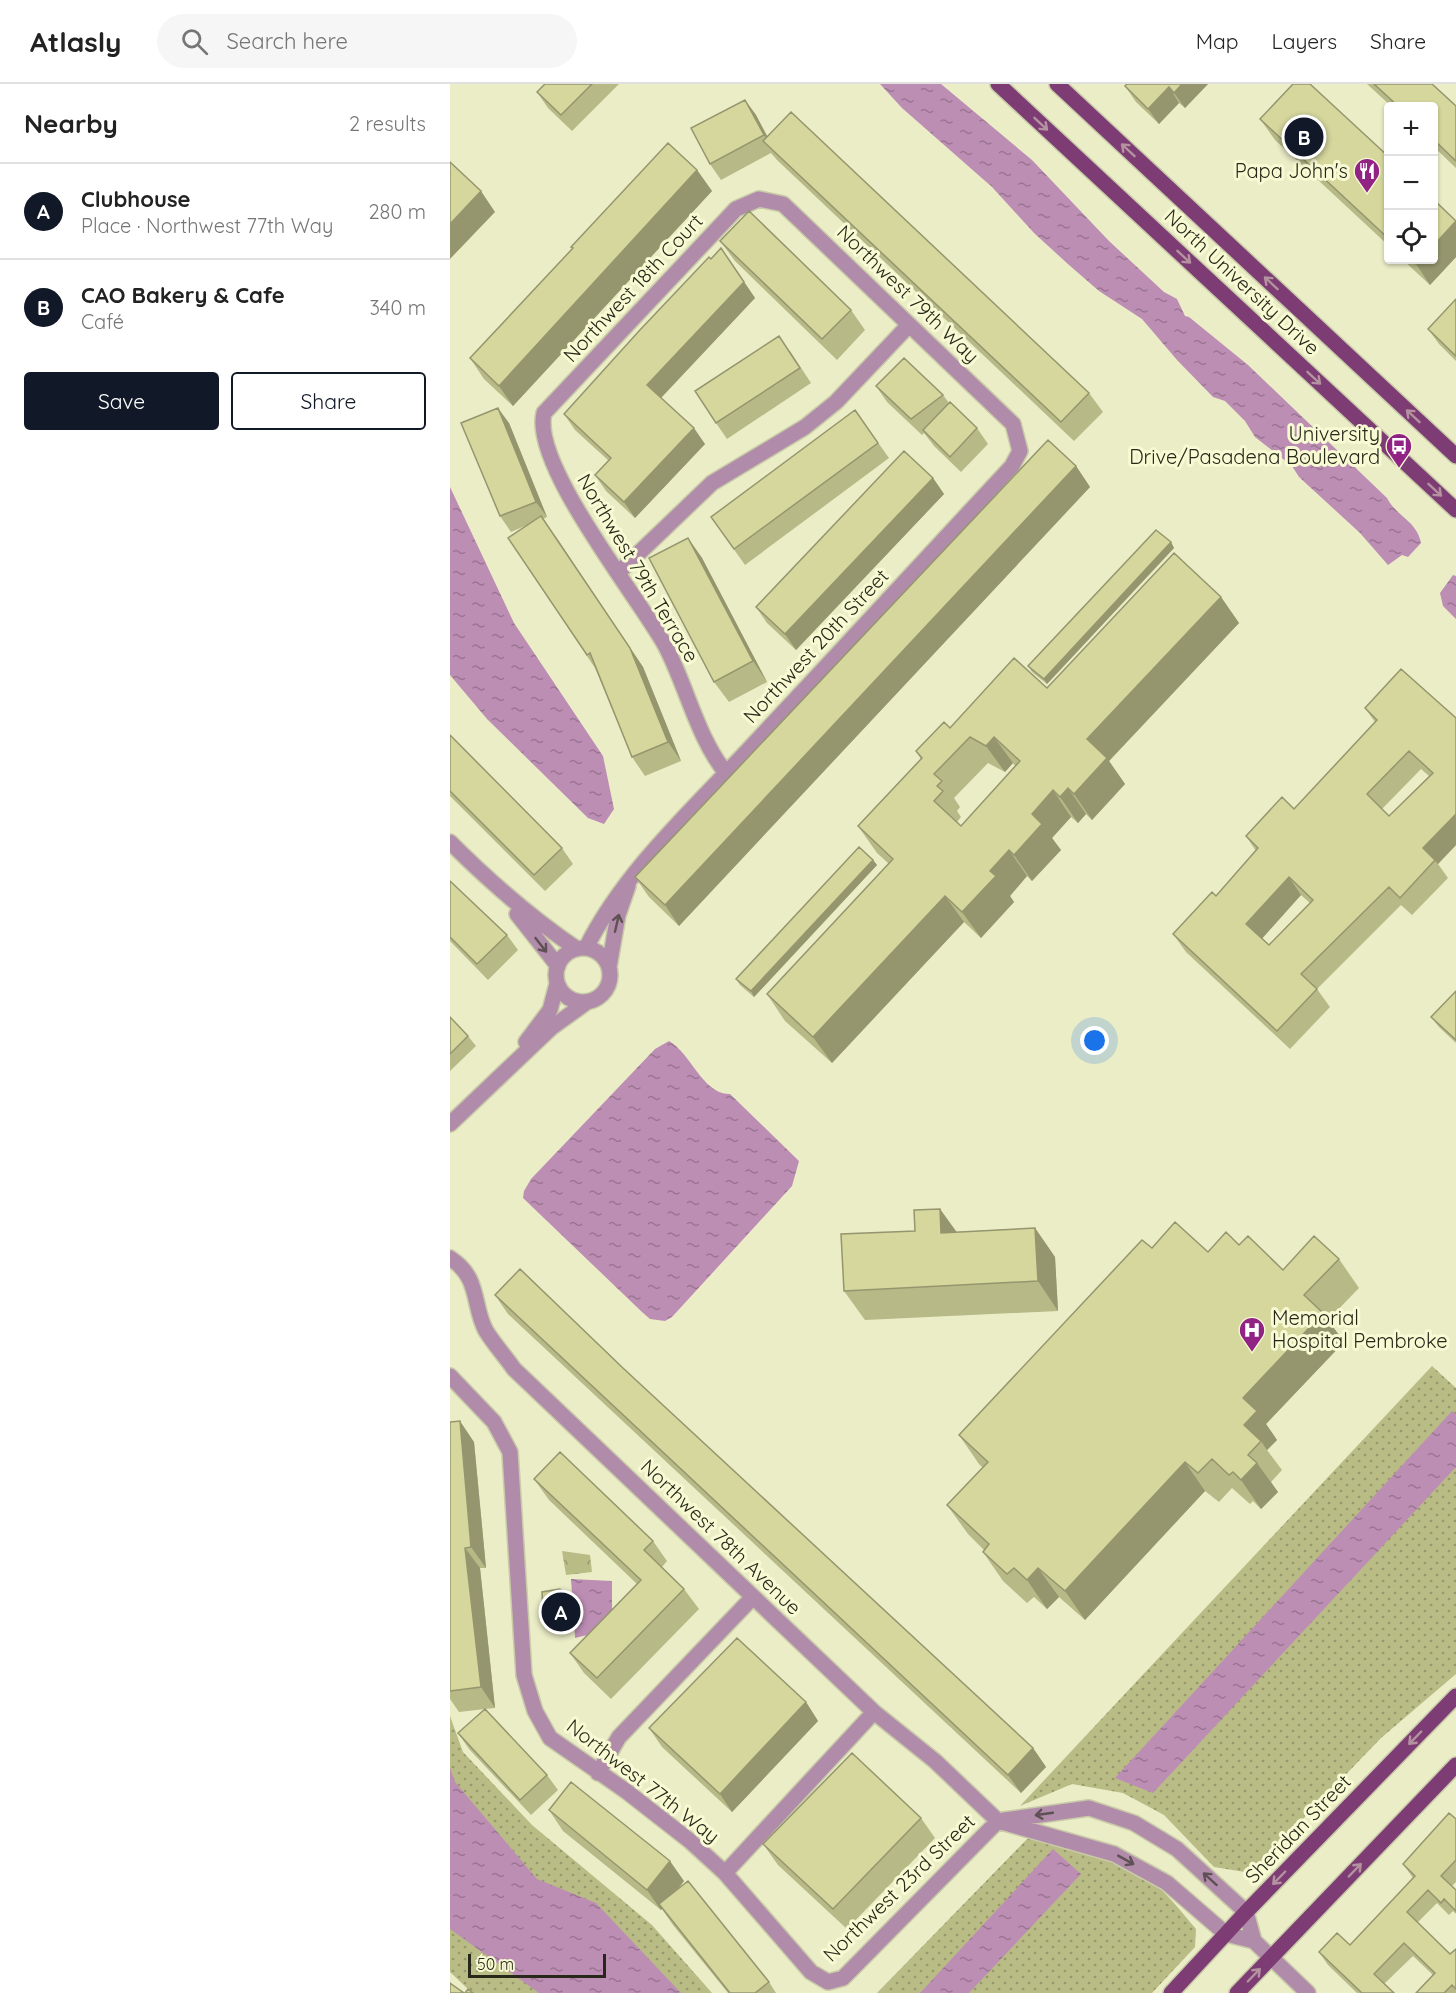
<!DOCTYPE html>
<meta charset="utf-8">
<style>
:root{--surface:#fff;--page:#f6f6f6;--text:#222;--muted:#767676;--line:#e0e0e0;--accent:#111827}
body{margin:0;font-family:Quicksand,sans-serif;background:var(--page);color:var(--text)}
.controls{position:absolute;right:18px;top:18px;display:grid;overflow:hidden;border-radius:6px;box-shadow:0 2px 4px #0004}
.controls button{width:54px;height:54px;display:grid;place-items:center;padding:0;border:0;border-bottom:2px solid var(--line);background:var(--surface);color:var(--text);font:30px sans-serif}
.scale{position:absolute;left:18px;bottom:15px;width:138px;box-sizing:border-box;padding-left:6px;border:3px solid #27281a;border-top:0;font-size:16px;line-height:21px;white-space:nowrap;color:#27281a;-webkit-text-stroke:4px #f8fad4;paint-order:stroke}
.you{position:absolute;left:645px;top:957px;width:21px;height:21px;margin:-15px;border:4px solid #fff;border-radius:50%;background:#1a73e8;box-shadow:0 0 0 9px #1a73e833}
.badge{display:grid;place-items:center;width:39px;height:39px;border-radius:50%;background:var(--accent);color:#fff;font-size:20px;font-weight:700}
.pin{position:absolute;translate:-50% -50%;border:3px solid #fff;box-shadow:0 2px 6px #0006}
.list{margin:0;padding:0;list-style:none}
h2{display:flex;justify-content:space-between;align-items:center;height:78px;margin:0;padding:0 24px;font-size:26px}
h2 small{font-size:20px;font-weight:400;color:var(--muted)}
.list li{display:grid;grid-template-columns:39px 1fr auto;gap:18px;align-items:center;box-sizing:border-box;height:96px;padding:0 24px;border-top:2px solid var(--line)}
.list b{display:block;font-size:22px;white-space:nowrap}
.list p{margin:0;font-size:20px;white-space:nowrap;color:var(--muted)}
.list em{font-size:20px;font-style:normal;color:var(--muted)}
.actions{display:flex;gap:12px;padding:18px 24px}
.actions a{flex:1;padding:14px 0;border:2px solid var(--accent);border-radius:6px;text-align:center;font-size:21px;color:var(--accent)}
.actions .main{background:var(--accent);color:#fff}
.icon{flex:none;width:33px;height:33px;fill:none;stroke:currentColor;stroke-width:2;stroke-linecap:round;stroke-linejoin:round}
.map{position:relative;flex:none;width:1006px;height:1909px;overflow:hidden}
header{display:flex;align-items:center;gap:36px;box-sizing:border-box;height:84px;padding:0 30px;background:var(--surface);border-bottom:2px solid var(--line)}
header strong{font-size:28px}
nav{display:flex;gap:33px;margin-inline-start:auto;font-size:21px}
.search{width:420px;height:54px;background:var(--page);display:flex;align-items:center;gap:15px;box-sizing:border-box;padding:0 21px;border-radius:33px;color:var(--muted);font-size:22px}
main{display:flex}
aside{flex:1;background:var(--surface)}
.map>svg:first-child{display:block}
.grass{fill:url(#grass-dots)}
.park{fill:url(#park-crowns)}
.water{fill:url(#water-ripples)}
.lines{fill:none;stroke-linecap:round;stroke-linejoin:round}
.minor-casing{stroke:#c8caa8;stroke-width:18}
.major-casing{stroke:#c8caa8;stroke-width:18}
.minor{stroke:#b18caa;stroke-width:15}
.major{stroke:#7d3d74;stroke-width:15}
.wall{fill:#b7b987;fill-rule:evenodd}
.shaded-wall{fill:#95966e}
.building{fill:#d5d79d;stroke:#95966e;stroke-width:1.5;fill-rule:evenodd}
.oneway{stroke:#b4929f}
.oneway2{stroke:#5e5054}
.labels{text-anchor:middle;stroke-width:6;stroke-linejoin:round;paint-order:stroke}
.poi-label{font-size:20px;fill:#27281a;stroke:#f8fad4;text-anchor:end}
.street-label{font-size:20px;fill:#27281a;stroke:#f8fad4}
</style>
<header>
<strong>Atlasly</strong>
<div class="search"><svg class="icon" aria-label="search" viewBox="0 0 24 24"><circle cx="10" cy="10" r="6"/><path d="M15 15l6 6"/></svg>Search here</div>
<nav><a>Map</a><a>Layers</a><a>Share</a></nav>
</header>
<main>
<aside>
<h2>Nearby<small>2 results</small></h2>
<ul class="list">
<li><span class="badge">A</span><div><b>Clubhouse</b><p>Place · Northwest 77th Way</p></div><em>280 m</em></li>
<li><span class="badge">B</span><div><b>CAO Bakery &amp; Cafe</b><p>Café</p></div><em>340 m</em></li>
</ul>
<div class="actions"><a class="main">Save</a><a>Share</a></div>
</aside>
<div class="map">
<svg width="1006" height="1909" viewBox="0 0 1006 1909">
<defs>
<pattern id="grass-dots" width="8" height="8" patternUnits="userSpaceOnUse" patternTransform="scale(1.5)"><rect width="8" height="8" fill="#babc86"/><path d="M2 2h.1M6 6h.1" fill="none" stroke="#97996d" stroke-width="1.8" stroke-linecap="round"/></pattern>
<pattern id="park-crowns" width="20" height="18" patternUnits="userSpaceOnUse" patternTransform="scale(1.5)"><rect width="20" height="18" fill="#babc86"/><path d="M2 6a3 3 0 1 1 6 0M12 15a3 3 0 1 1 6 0" fill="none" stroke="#97996d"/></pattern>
<pattern id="water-ripples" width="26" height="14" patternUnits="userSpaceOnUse" patternTransform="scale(1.5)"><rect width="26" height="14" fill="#bd8eb4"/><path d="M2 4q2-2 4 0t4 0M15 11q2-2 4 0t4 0" fill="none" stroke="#9a7492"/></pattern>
</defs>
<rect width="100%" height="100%" fill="#ebedc7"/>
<path class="grass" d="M982,1282L1006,1304V1590L931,1654L801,1789L764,1783L714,1731L673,1709L622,1700L570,1722Z
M0,1632L13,1668L82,1741L202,1841L262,1909H22L0,1888Z
M580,1752C616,1762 657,1769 690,1789C712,1802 729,1825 746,1845L745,1863L702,1909H427Z"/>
<path class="park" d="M112,1467L140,1471L142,1488L116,1491Z"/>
<path class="water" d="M430,0H491L582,76L659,157L714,208L727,215L735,232L739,233L798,281L937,414C946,432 967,437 971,459L958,473L952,471L938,481L910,449L849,393L842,382L805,353L795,337L775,317L763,313L727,276L692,235L649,207L619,181L584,149L542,103L452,24Z
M0,403L64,539L153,672L164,725L154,740L138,734L37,635L0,591Z
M1003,491L1006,492V535L993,522L990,509Z
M219,957C240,968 253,1011 280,1010L349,1077L342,1102L222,1233L215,1237L200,1235L192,1228L73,1114L74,1107L81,1095L205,965Z
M1002,1327L1006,1331V1383L703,1709L665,1694Z
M121,1495L162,1497V1545L125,1554Z
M0,1684L5,1698L87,1795L146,1819L231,1909H89L0,1845Z
M603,1765L631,1790L519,1909H470Z"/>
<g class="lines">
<g class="minor-casing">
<path id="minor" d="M169,488L262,399L355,343L386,318L459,241
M0,758C40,798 80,833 127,865
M67,830L108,882
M136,864C174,788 241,727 299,665C387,571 474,477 562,382L570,367L563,340L333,120L309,115L286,125L94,329C81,380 187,511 215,561C237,603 247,653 276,689
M106 891a27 27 0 1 1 54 0a27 27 0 1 1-54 0Z
M159,883L168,831L178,802
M76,958L100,926L107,900
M0,1040L101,944L137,918
M0,1174C31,1194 22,1222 36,1247C44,1260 55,1272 64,1285L424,1628L485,1677L548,1737L664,1770L717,1799L776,1850L804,1857L858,1909
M0,1292L44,1338L60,1368L74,1591L85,1627L100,1654L176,1707L240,1757L275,1789L361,1888L378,1898L393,1894L548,1737
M148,1689L169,1653L303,1513
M554,1736L639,1724L684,1739L727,1765L796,1828L804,1857
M275,1789L424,1628"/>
</g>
<g class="major-casing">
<path id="major" d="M548,0L1006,426
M607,0L1006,372
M721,1909L796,1828L1006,1612
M787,1909L1006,1681"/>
</g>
<use href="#minor" class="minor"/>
<use href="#major" class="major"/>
</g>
<path class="wall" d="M95,0H169L122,47L98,24L87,8Z
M758,0L735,24L729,19L709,40L686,18L675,2Z
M917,0H982L1006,22V84L984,63V22H941Z
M295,16L306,31L317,53L639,309L653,328L624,357L327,76L321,69L271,96L260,80Z
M810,35L939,73V162L825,56Z
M247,86L262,107L63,322L34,295L20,274L123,165Z
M1006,137V173L980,201L953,176H984Z
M270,157L401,226L415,246L387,276L285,177Z
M261,175L282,180L305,214L211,314L255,360L185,434L156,407L145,391L159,377L125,346L114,330Z
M1006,215V277L989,260L978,245Z
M340,267L361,299L277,355L266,339Z
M426,302L493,311L499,319L527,344L538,360L511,388L484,362L474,349L472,351L437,318Z
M405,326L439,374L295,481L261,433Z
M59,339L97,433L93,435L193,583L231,677L195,692L182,673L145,584L58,454L77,441L61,448L50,432Z
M626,382L640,403L229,842L199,813L185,793Z
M483,394L494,410L346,566L317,539L306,523Z
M238,454L252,474L317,598L279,618L264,598Z
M721,458L724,464L597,600L582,588L578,582Z
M771,513L789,539L659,677L675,700L642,736L636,730L628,739L621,733L602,754L611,766L582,797L577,792L560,812L564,818L531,854L514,838L382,979L335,937L317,910L439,780L427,769L408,742L471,675L466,667L500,644L597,604ZM538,679L555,688L563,679L565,682L511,742L507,738L511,733L507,727L510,723L504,714Z
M915,624L1006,634V761L988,780L998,794L962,831L951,821L867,905L880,923L840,965L736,868L723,850L766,812L806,767L796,752L844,725L925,638ZM971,685L979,692L939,732L932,725ZM851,811L860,819L819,861L812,854Z
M0,651L112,764L123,780L95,807L0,712Z
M423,776L427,781L304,913L290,901L286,895Z
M0,797L57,851L68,866L38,896L0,857Z
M1006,907V959L989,943L981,933Z
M0,933L18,952L26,962L0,987Z
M490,1125L506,1148L585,1144L605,1173L608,1227L415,1236L394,1207Z
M789,1161L833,1186L889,1175L909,1204L878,1236L894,1258L816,1340L827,1356L817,1366L832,1386L821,1398L828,1408L811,1425L803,1417L800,1420L782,1404L769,1418L755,1407L635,1536L609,1513L597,1525L584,1513L577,1519L553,1497L533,1468L534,1466L518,1450L497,1421L533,1384L529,1380L509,1351L702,1164L758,1168Z
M45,1211L174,1285L583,1664L596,1683L571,1709L58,1230Z
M0,1338L24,1358L36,1484H30L45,1624L35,1625L97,1691L108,1706L81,1731L19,1665L8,1649L35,1625L9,1628L0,1615Z
M84,1395L203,1457L217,1477L212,1483L234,1505L249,1525L161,1615L134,1589L120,1569L187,1500L99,1416Z
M113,1507L121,1518L122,1537L105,1545L93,1529Z
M356,1618L368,1637L282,1728L212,1663L199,1644Z
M99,1726L234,1797L229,1804L319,1898L326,1909H278L223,1841L212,1825L211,1826L113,1747Z
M471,1734L485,1754L397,1845L328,1781L313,1760Z
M1006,1735V1798L1002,1802L1006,1806V1830L1003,1827L999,1831L987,1819L967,1839L1000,1870L1006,1865V1909H966L983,1891L963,1872L934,1900L944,1909H907L878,1881L869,1868L900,1861L963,1794L953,1780Z"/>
<path class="shaded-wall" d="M732,0H758L735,24L724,9Z
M719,3L729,19L709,40L698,25Z
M295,16L306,31L325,67L314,51Z
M247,86L262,107L63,322L49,302Z
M31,107L45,128L0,175V140Z
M1006,137V173L980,201L966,180L970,176H984V161Z
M271,164L305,214L208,317L197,301Z
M48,324L59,339L97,433L86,418Z
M244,344L255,360L185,434L174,418Z
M626,382L640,403L229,842L215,821Z
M483,394L494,410L346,566L335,550Z
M104,450L193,583L231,677L218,658Z
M238,454L252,474L317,598L303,577Z
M721,458L724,464L597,600L594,595Z
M771,513L789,539L659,677L675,700L642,736L624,710L637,655Z
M544,653L563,679L555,688L536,662Z
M618,704L636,730L628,739L610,713Z
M603,706L621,733L602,754L611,766L582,797L564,771L582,730Z
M1006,730V761L988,780L973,764Z
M559,766L577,792L560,812L564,818L531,854L512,828L540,787Z
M423,776L427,781L304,913L301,907Z
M839,793L851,811L809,858L796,840Z
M495,812L514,838L382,979L363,953Z
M490,1125L511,1154L491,1149Z
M585,1144L605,1173L608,1227L588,1197Z
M873,1229L894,1258L816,1340L827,1356L817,1366L811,1357L794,1341L793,1314Z
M10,1337L24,1358L36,1484L21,1463Z
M735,1378L755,1407L635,1536L615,1507Z
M807,1379L828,1408L811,1425L791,1396Z
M15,1464L30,1484L45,1624L31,1603Z
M588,1484L609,1513L597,1525L577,1496Z
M113,1507L121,1518L122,1537L115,1526Z
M356,1618L368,1637L282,1728L270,1710Z
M583,1664L596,1683L571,1709L558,1691Z
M220,1777L234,1797L211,1826L197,1806Z"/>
<path class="building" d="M95,0H142L111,31L87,8Z
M677,0H732L724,9L719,3L698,25L675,2Z
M843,0H860L939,73V155L810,35Z
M924,0H982L1006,22V77L984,56V22H948Z
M295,16L314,51L260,80L241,44Z
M341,28L639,309L611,338L313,57Z
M218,59L247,86L49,302L20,274L123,164L121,163Z
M0,78L31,107L0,140Z
M984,116L1006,137L984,161Z
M299,127L401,226L372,255L270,157Z
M271,164L294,198L197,301L244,344L174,418L145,391L161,374L114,330L189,247L259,173L261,175Z
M960,176H970L966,180Z
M1006,215V272L978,245Z
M329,252L350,284L266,339L245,307Z
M454,274L493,311L461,335L426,302Z
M500,318L527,344L500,373L473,346Z
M48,324L86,418L50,432L11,339Z
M405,326L428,359L284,465L261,433Z
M598,356L626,382L215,821L185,793Z
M454,367L483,394L335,550L306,523Z
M91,432L180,564L218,658L182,673L140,569L137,571L58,454Z
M706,446L721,458L594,595L578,582Z
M238,454L303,577L264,598L199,474Z
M724,469L771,513L637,655L657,674L624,710L618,704L610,713L603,706L582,730L592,740L564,771L559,766L540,787L546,792L512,828L495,812L363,953L317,910L443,775L408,742L472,674L466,667L494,638L500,644L564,574L597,604ZM520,653L536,662L544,653L570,677L511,742L484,717L493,707L487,702L492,697L484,690Z
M951,585L1006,634V730L973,764L985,776L950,814L939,803L851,890L867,905L827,947L723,850L762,808L766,812L808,764L796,752L832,713L844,725L927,636L915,624ZM959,667L983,689L939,732L917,710ZM839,793L863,816L819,861L796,840Z
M0,651L112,764L84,791L0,707Z
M409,763L423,776L301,907L286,895Z
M0,797L57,851L27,880L0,853Z
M1006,907V956L981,933Z
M0,933L18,952L0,970Z
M490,1125L491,1149L585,1144L588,1197L394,1207L391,1150L465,1147L464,1126Z
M725,1138L758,1168L776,1148L789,1161L798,1152L833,1186L864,1152L889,1175L854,1211L873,1229L793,1314L807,1327L794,1341L811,1357L798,1371L807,1379L791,1396L783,1388L779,1391L762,1375L748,1389L735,1378L615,1507L588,1484L577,1496L564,1484L557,1490L533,1468L539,1460L497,1421L538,1378L509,1351L692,1156L702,1164Z
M70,1185L174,1285L583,1664L558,1691L45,1211Z
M10,1337L21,1463L15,1464L31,1603L0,1607V1338Z
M110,1368L203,1457L194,1466L234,1505L147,1594L120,1569L191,1496L84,1395Z
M110,1505L113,1507L115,1526L98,1535L97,1529H93L92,1508Z
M287,1554L356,1618L270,1710L199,1644Z
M35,1625L97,1691L70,1716L8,1649Z
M402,1669L471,1734L383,1825L313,1760Z
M121,1698L220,1777L197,1806L99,1726Z
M999,1729L1006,1735V1776L991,1792L1006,1806V1827L994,1815L991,1819L978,1806L957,1828L1000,1870L1006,1865V1905L1002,1901L994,1909H966L985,1889L954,1859L924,1890L944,1909H912L869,1868L887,1849L900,1861L965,1792L953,1780Z
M238,1797L319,1898L305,1909H280L209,1820Z
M0,1899L14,1909H0Z
M18,1905L23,1909H15Z"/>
<defs><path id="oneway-shaft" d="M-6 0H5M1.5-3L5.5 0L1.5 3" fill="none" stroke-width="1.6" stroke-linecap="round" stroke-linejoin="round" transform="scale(1.5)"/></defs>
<g class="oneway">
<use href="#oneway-shaft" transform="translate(591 40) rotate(43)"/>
<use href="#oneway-shaft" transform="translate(678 66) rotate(-137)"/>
<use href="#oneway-shaft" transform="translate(734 173) rotate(43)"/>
<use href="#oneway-shaft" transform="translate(821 199) rotate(-137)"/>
<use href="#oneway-shaft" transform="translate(864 294) rotate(43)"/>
<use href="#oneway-shaft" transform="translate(963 332) rotate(-137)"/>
<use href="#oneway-shaft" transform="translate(985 406) rotate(43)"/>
<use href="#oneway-shaft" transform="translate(965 1654) rotate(134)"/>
<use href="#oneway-shaft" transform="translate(905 1786) rotate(-46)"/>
<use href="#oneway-shaft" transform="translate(829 1794) rotate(134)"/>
<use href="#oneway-shaft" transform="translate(804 1891) rotate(-46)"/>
</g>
<g class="oneway2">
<use href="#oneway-shaft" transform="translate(167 839) rotate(-77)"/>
<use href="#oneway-shaft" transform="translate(91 861) rotate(52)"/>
<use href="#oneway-shaft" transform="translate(594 1730) rotate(172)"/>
<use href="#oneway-shaft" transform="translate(676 1776) rotate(29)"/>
<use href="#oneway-shaft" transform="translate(760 1795) rotate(-138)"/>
</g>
<defs>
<g id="restaurant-pin" transform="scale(1.35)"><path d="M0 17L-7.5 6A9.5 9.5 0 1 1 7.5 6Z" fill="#912385" stroke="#f8fad4"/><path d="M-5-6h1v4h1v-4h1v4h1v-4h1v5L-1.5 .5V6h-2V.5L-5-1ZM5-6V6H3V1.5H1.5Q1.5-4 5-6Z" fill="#fff"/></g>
<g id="bus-pin" transform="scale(1.35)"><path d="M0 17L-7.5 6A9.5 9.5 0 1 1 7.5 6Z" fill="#912385" stroke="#f8fad4"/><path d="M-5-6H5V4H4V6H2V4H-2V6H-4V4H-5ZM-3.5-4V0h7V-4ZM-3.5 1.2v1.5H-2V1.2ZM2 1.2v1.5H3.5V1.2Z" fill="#fff"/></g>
<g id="hospital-pin" transform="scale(1.35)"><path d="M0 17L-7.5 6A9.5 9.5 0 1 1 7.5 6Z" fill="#912385" stroke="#f8fad4"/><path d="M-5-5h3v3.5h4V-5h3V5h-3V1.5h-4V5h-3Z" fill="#fff"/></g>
</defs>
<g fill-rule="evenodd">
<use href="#restaurant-pin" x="917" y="87"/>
<use href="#bus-pin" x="949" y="362"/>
<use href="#hospital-pin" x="802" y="1246"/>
</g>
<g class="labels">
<g class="poi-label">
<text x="898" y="94">Papa John's</text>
<text x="930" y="357">University<tspan x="930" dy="23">Drive/Pasadena Boulevard</tspan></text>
<text x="822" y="1241" text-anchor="start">Memorial<tspan x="822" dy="23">Hospital Pembroke</tspan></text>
</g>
<g class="street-label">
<text transform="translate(792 198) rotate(43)" y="7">North University Drive</text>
<text transform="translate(183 204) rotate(-47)" y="7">Northwest 18th Court</text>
<text transform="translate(458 210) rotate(44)" y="7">Northwest 79th Way</text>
<text transform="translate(188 484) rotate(59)" y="7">Northwest 79th Terrace</text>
<text transform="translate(366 562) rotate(-47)" y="7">Northwest 20th Street</text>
<text transform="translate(271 1453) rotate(44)" y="7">Northwest 78th Avenue</text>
<text transform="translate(193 1697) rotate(38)" y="7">Northwest 77th Way</text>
<text transform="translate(848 1745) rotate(-46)" y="7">Sheridan Street</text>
<text transform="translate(449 1804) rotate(-44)" y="7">Northwest 23rd Street</text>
</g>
</g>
</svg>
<div class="controls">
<button>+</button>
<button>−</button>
<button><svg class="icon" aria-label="locate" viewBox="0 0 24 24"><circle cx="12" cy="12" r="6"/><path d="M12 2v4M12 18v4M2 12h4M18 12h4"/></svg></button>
</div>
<div class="scale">50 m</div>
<div class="you"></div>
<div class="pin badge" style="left:111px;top:1528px">A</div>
<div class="pin badge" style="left:854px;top:53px">B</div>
</div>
</main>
